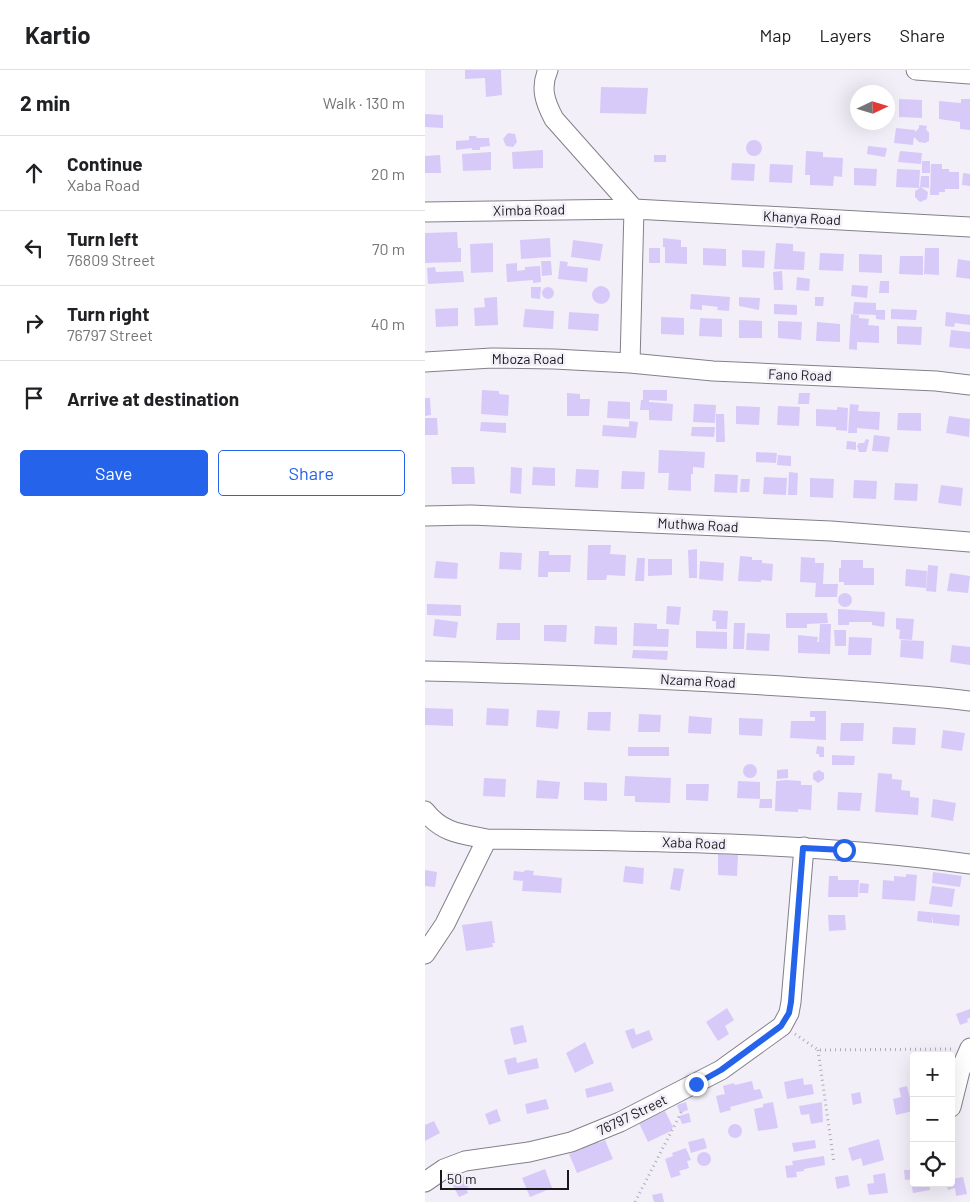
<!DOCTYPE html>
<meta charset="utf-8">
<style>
:root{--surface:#fff;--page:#f6f6f6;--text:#202124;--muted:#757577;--line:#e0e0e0;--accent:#2563eb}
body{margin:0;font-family:Barlow,sans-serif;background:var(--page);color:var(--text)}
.controls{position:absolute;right:15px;bottom:15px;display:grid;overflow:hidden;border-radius:5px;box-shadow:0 5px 20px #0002}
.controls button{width:45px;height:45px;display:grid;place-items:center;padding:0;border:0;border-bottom:1px solid var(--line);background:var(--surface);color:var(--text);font:25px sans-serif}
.compass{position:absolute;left:425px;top:15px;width:45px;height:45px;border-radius:50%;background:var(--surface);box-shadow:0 5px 20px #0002;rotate:86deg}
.scale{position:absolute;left:15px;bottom:12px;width:129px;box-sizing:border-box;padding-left:5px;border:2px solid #1a191c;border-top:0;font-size:14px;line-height:18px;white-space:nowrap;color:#1a191c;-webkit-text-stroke:4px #f2eff9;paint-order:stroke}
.stop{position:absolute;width:15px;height:15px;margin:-11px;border:4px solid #2563eb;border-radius:50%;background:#fff}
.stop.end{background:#2563eb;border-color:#fff;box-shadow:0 1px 5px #0008}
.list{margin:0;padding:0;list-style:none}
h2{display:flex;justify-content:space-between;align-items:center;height:65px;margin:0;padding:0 20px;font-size:21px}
h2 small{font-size:16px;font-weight:400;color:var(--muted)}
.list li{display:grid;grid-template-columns:32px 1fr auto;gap:15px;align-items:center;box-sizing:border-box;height:75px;padding:0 20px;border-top:1px solid var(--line)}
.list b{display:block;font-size:19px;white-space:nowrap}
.list p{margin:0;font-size:16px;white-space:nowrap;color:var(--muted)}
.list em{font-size:16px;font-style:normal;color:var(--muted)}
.actions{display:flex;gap:10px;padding:15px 20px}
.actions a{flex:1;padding:11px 0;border:1px solid var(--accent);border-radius:5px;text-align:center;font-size:18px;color:var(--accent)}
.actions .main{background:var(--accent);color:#fff}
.icon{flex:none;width:28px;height:28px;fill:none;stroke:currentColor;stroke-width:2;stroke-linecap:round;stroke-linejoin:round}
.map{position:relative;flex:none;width:545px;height:1132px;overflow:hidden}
header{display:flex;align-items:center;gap:30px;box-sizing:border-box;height:70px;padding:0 25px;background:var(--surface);border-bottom:1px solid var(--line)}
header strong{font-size:24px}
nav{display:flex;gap:28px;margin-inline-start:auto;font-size:18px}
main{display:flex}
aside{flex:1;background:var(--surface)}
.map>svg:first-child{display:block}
.building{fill:#d8caf8}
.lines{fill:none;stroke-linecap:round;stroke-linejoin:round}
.street-casing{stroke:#83808a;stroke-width:21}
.path{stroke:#aeabb3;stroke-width:3;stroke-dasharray:1 4;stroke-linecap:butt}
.street{stroke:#fff;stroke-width:19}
.route{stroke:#2563eb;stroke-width:6}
.labels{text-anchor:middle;stroke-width:5;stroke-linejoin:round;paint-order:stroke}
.street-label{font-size:14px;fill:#1a191c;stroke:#f2eff9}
</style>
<header>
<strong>Kartio</strong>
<nav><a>Map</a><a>Layers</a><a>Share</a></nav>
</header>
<main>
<aside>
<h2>2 min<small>Walk · 130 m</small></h2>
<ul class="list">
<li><svg class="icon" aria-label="ahead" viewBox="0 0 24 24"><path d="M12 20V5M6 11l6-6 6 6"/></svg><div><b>Continue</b><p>Xaba Road</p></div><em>20 m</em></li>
<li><svg class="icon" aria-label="left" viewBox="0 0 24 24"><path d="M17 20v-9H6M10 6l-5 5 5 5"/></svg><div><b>Turn left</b><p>76809 Street</p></div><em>70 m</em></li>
<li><svg class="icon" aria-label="right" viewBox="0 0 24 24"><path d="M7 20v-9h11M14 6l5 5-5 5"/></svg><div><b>Turn right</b><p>76797 Street</p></div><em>40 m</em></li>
<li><svg class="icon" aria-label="arrive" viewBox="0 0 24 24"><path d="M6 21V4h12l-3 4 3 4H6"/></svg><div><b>Arrive at destination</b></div></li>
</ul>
<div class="actions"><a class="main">Save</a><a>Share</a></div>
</aside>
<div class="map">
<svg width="545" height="1132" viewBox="0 0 545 1132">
<rect width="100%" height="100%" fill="#f2eff9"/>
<path class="building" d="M40,0H76L77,25L61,27L60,8L40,9Z
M176,17L223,18L221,44L175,43Z
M474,29L497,30V48L474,47Z
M536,29H545V60L535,59V52L514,49V31L536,33Z
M0,44L18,45V58L0,57Z
M494,55L502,56L501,59L504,63V71L500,73L494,72L489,67L488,75L469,73L471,58L490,60V62L494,58Z
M83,63L90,64L92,72L88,77L81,76L78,69Z
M44,66H51L52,68H64L65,76L55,77V80H47V78L31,80V71L44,70Z
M321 78a8 8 0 1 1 16 0a8 8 0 1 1-16 0Z
M443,76L462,78L460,87L442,84Z
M118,80V98L88,99L87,82Z
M381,81L398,82V87L418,88L417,107L409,106L408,116L385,115V105H380Z
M475,81L497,83L496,94L473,92Z
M66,82V100L38,101L37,84Z
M15,85L16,103H0V86Z
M229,85H241V92H229Z
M497,91H505V103H497Z
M307,93L330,94L329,111L306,110Z
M345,94L368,95L367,113L344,112Z
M506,94H517V99H524V102H534V119H520V122H514V125H505Z
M429,98L452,99L451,116L429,115Z
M472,99L495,100L494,117H495L496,106H504V118L496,117L503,122L502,129L495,132L490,127V121L495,118L471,117Z
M538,103L545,104V116L537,115Z
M32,162L33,178H36V192L0,193V163Z
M125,168L126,187L96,189L95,170Z
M238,168L256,170V177H262V194L240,193V177H238Z
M148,170L178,174L175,191L146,187Z
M68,173V202L46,203L45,174Z
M351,173L368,174V181L380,182L379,200L349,199Z
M224,178H235V193H224Z
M278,178L301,179V196L278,195Z
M500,178H514V205L499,204Z
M317,180L340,181L339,198L317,197Z
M395,183L419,184L418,201L394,200Z
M434,184L457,185V203L434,202Z
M475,186H498V205L474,204Z
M533,189L545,191V209L531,207Z
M116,191H126L127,205L117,206Z
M135,191L143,192L142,196L163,198L162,212L133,209Z
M92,193V201L100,200V197L115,196L116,212L108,213V210L82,212L81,194Z
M10,197L11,202L38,201L39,212L3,214L2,198Z
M357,201L358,220H349L348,202Z
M372,207L385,209L384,221L371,220Z
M455,211H464V223H454Z
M427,215L443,216L442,228L426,226Z
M167 225a9 9 0 1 1 18 0a9 9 0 1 1-18 0Z
M117 223a6 6 0 1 1 12 0a6 6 0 1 1-12 0Z
M106,217H116L115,229L106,228Z
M266,224L305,227L304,241L292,240L293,237L277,235V240L265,239Z
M72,227L73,255L50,256L49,238L60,237L59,228Z
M314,227L335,228L334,240L314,236Z
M390,227H399L398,236H390Z
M429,232L451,233V240H460V250L451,249V245L428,244Z
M349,234L372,235V245L349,244Z
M33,238V256L11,257L10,239Z
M100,239L129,241L128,259L98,257Z
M466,239L492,240L491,250L466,249Z
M144,242L174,244L173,261L143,259Z
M521,242L545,245V255L530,253L529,257L520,256Z
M426,244L434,245V248L444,249L443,255L454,256V273L432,272V280L424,279Z
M236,247L259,248V265L236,264Z
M275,248L297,249V267L274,266Z
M314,250L337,251V268H314Z
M353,251L377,252L376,270L353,268Z
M392,252L415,254V272L391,271Z
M472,256L497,257L496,275L472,274Z
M526,260L545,262V279L524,277Z
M57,320L74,321V324L84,325L83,346L56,344Z
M218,320H242V331L224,330V332L248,334L247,351L224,350V340H215L216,330H218Z
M142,323L155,324V329H165L164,346H142Z
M374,323H385L384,334H373Z
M0,328H5L6,345L0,346Z
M183,331L205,332V349L182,348Z
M269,334L291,335L290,353L268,352Z
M425,334L434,335L433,341L455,342L454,360L432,358V363H423Z
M311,336L335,337L334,355L311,354Z
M353,336L375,337L374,356L352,355Z
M412,337L423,338L422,361L411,360V357L391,356V339L412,340Z
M473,343H496V361L472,360Z
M291,344H299L300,372H291Z
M524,346L545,349L544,367L521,363Z
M0,348H12L13,365H0Z
M204,351L213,352L211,368L177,366L178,355L204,357Z
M56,352L81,353V363L55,361Z
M267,357H290L289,367L266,366Z
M449,365L465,367L463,382L447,381Z
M441,369L444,370L442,379L441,382H434L432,376L434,373H439Z
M422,371L431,372V380L421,379Z
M234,380L280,382L279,398L268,397V404H266V421L243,420L244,403H233Z
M331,382L352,383L351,393L331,392Z
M353,385L366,386V396L352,395Z
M26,397H49L50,414H27Z
M86,397L97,398L96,424L85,423Z
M108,397L130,398V416L107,415Z
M151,399L174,400L173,418L150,417Z
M197,401L220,402L219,419H196Z
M364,402L373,403L372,425H363Z
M290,404L313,405L312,423L289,422Z
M339,407L362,408L361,425L338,424Z
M385,408L409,409L408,428L385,427Z
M316,409H325L324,422H315Z
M429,410L452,411L451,429L428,428Z
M470,413L493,414L492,431L469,430Z
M516,415L538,418L536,436L513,433Z
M163,475H186L185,484L201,485L200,506L182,505L181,510H162Z
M272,479V508H264L263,480Z
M114,481H124V485H146L145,502H123V507H113Z
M75,482L97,483L96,500L74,499Z
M315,486L327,487V490H337V493L348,494L347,511L336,510V512L313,511Z
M376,487L390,488V493H399L398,514H413L412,527H390L391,513L375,512Z
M212,488H220L219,511H210Z
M223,489H247V505L223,506Z
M416,490H438V498H449V515H419V512H414V498H416Z
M11,491L33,493L32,509L9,508Z
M275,491L299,493L298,511L274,509Z
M503,495L513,496L511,522L501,521Z
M481,499L502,501L501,518L480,516Z
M525,503L545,506L543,523L522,521Z
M413 530a7 7 0 1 1 14 0a7 7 0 1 1-14 0Z
M2,534L36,535V546L2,545Z
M242,536L256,537L254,555L241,554Z
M413,539L460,542L459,557L447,555V552H424V555H413Z
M288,540L303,541L302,559H291V551H287Z
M361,543H402L403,553L382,554V558H361Z
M471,548L489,549L487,570L474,569L475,560L471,559Z
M10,549L33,552L31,568L8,566Z
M72,553H95V570H71Z
M209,553L232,554V559H244L243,577L208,576Z
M309,553H320L319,579H308Z
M395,554H406L405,584L373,583V565L393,567L392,572H394Z
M119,555H142L141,572L119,571Z
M170,556L192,557V575L169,574Z
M409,560H421V576H410Z
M271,561L302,562V579L271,578Z
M322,563L345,564L344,581L321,580Z
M424,567L447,568L446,585H423Z
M476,570L499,571L498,589L475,587Z
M527,575L545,577V595L525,592Z
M208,580L243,581L242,590L207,588Z
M0,638L28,639V656L0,655Z
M62,638L84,639L83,656L61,655Z
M112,640L135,641L133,659L111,657Z
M385,641H401V670L365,668L366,651H390V647H385Z
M163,642H186L185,661L162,660Z
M214,644L236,645L235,662H213Z
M264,646L287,648L286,664L263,663Z
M314,648L338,649L337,666L314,665Z
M416,653H439L438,671H415Z
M468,657L491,658L490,675L467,674Z
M518,660L540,663L537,681L516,678Z
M392,676L399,677V687H394V684H391Z
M203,677H244V686H203Z
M407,685L430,686L429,695H407Z
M318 701a7 7 0 1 1 14 0a7 7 0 1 1-14 0Z
M363,699V708L352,709V700Z
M394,700L399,703V709L393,713L388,709V703Z
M453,703L467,704V709L477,710L476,720L485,721V727L494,728L493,745L450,742Z
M200,706L246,708L245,733L210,732V726H199Z
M59,708L81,709L80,727L58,726Z
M112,710L135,712L133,729L111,728Z
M362,710L376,711V715H387L386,740L373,739V742L350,741L351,711Z
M313,711L335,712V729L312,728Z
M159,712L182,713V731L159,730Z
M261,714H284L283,731L261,730Z
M413,722L437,723L435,741L412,740Z
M335,729H347V738H334Z
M508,729L531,733L528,751L506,747Z
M293,784L313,785L312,806L293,805Z
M200,796L219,798L218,814L198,812Z
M249,798L259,799L255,821L245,819Z
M0,800L12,802L10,817L0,816Z
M101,800L109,801L108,805L137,808L136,823L97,821L98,811L88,810L89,801L98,802Z
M508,802L537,806L535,817L507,813Z
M481,804L492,805L490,831L457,829L458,810L469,811V806L481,807Z
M404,806H413V810H434L433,827H403Z
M435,813L444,814L443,823H434Z
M507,816L530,819L527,837L504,834Z
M493,841L535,845L534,856L508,853V846L507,853L492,851Z
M403,845H420L421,860L404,861Z
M67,851L70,873H67L68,877L41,881L37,855Z
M302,938L309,950L300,956L304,964L293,971L281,952Z
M545,939V948L542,949L543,952L535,955L531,944Z
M98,955L102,972L89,975L85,958Z
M209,958L211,965L224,960L228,970L207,979L200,961Z
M160,972L169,993L150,1003L141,983Z
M91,987L92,993L112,988L114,998L83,1005L79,990Z
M378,1008L379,1015L387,1014L389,1024L362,1029L359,1012Z
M327,1011L329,1020L335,1019L338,1028L305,1037L306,1040L295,1043L291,1026L300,1024L298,1016L309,1013L310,1015Z
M186,1012L189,1021L162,1028L160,1019Z
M482,1016L488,1041L471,1045L468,1029L476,1027L474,1018Z
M435,1022L437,1033L428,1035L426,1024Z
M121,1029L124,1039L102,1044L100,1034Z
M261,1032L263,1040L255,1043L252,1035Z
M348,1032L353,1058L333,1061L329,1039L338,1037V1034Z
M397,1032L398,1052L386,1054L384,1044L376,1045L374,1036Z
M72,1039L76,1051L64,1055L60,1044Z
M240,1041L248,1057L246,1061L223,1072L214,1053Z
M264,1043L266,1052L257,1054L254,1046Z
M9,1051L15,1063L0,1071V1055Z
M303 1061a7 7 0 1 1 14 0a7 7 0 1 1-14 0Z
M279,1068L282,1078L266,1083L263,1072Z
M173,1069L174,1073L180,1070L188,1089L152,1103L144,1084L157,1079L156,1076Z
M454,1069L459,1090L438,1096L436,1088L427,1091L423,1078Z
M390,1070L391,1078L369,1082L367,1073Z
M261,1078L266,1090L262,1091L264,1098L254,1101L256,1105L246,1108L240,1089L248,1086L247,1083Z
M272 1089a7 7 0 1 1 14 0a7 7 0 1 1-14 0Z
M399,1086L400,1095L379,1099V1101L371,1102L372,1107L362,1108L360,1096L368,1095L367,1091Z
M120,1099L127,1118L105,1127L97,1108Z
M479,1100H489V1109L480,1110Z
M460,1103L463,1123L444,1125L442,1114L449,1113L448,1105Z
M423,1105L425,1116L412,1119L410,1107Z
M39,1106L44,1117L41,1118L43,1123L34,1127L26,1112Z
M538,1107L542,1124L531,1126L530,1118L523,1120L521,1113H526V1109Z
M489,1111V1113H504L505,1120L488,1123L486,1112Z
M237,1123L239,1132H229L227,1125Z"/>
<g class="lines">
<g class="street-casing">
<path id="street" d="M123,0C115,18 120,32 129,49L209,139
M491,0L545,4
M0,142L209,139L545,157
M0,292L67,288L129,289L205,293L288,301L511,311L545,315
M205,293L209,139
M0,446L46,445L406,461L545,472
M0,601C124,604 247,609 371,617C429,621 487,624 545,631
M0,741C17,763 36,764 62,769C223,771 385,772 545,794
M0,884L20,854L62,769
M526,1037L535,1001L545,978
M0,1112L19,1099L40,1091L104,1082L146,1072L195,1052L296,1000L357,956L364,943L366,932L379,777"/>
</g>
<path class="path" d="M370,964L393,980L527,979
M393,980L409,1093
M210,1132L258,1039"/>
<use href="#street" class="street"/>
</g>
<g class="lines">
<path class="route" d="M271,1014L296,1000L356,956L364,943L366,932L378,778L419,780"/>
</g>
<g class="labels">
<g class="street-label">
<text transform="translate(104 140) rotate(-1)" y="5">Ximba Road</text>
<text transform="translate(377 148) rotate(3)" y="5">Khanya Road</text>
<text x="103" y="294">Mboza Road</text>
<text transform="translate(375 305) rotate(2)" y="5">Fano Road</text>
<text transform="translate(273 455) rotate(3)" y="5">Muthwa Road</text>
<text transform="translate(273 611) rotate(3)" y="5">Nzama Road</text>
<text transform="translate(269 773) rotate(2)" y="5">Xaba Road</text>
<text transform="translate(207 1045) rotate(-26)" y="5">76797 Street</text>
</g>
</g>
</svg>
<div class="controls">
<button>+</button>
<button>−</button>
<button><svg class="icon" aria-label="locate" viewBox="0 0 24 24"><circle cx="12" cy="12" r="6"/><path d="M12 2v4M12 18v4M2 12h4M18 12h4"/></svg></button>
</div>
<svg class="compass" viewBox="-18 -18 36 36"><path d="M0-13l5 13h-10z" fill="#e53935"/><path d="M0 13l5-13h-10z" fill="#757577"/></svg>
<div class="scale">50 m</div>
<div class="stop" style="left:419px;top:780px"></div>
<div class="stop end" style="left:271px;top:1014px"></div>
</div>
</main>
